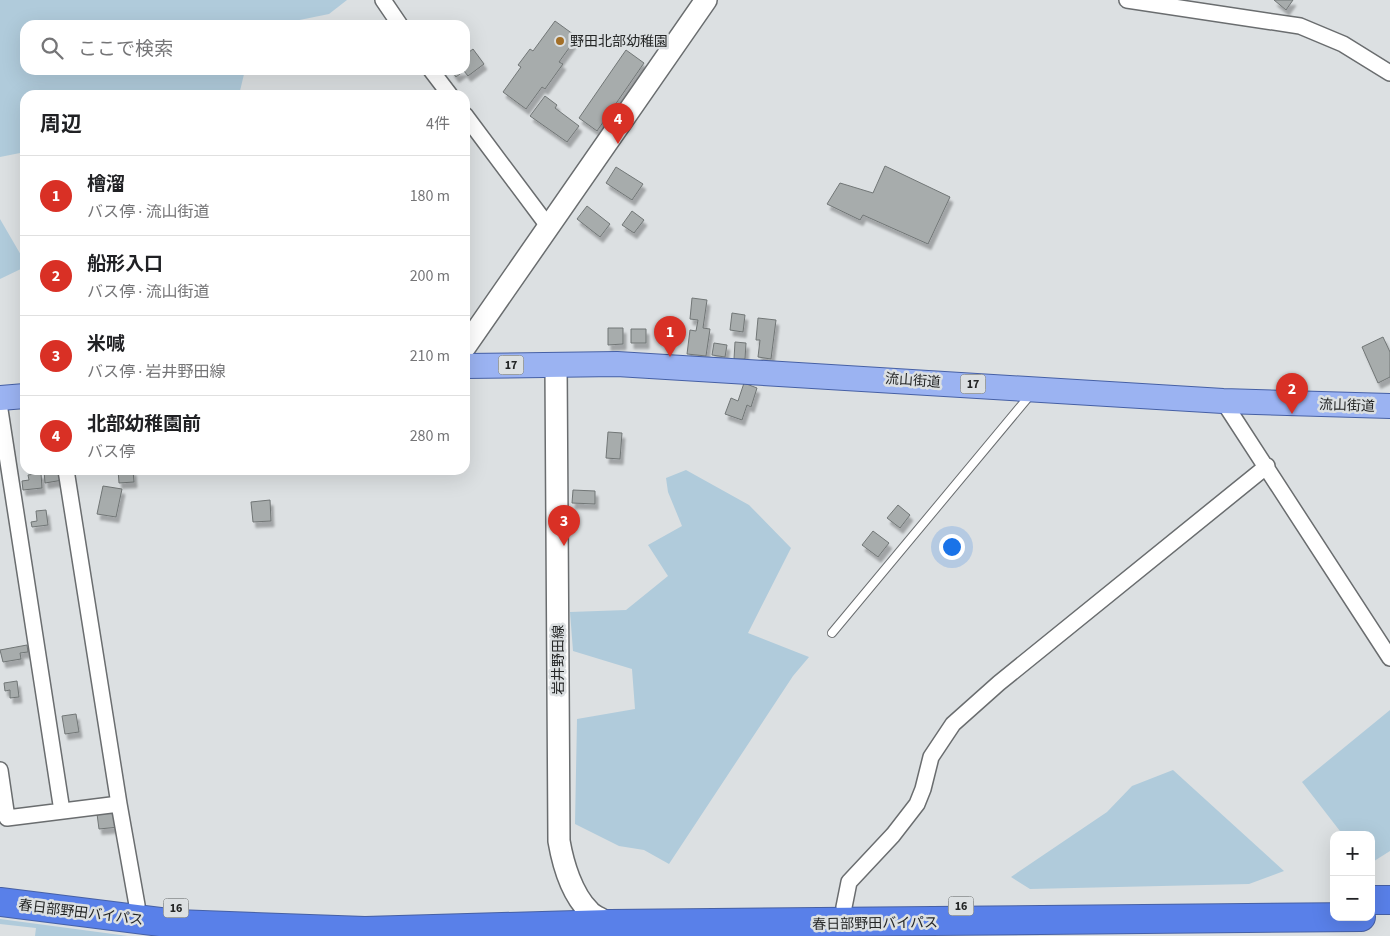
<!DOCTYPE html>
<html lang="ja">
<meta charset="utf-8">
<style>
:root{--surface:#fff;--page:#f2f2f2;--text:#202124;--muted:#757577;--line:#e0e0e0;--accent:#d93025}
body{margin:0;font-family:"Source Sans 3","Noto Sans JP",sans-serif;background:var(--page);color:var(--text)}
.controls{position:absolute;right:15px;bottom:15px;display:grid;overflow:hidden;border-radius:10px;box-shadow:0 5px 20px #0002}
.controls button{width:45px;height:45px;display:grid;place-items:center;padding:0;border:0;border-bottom:1px solid var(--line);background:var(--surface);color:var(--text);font:25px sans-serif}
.you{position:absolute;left:951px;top:546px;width:18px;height:18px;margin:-12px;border:4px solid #fff;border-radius:50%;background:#1a73e8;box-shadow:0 0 0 8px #1a73e833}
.badge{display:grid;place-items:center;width:32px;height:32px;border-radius:50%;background:var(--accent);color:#fff;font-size:16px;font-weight:700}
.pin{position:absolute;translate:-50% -41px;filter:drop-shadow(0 1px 2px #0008)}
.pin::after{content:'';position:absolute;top:26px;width:18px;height:15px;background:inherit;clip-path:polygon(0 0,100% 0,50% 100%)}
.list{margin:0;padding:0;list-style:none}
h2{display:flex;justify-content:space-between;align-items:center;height:65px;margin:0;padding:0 20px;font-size:21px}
h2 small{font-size:16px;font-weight:400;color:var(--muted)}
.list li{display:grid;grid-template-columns:32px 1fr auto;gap:15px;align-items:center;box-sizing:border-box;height:80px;padding:0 20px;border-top:1px solid var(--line)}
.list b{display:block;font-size:19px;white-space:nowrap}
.list p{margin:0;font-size:16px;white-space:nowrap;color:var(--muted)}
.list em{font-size:16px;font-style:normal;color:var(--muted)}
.icon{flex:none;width:28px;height:28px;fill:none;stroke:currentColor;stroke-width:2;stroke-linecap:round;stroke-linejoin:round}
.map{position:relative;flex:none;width:1390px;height:936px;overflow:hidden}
.search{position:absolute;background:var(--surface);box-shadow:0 5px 20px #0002;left:20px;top:20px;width:450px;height:55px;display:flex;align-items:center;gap:12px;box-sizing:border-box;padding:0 18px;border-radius:15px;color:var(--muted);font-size:19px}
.panel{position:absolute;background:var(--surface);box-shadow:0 5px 20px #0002;left:20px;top:90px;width:450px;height:385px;border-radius:15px}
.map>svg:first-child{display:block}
.green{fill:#b0cbdb}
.building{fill:#a7acac;stroke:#717676;filter:url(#shadow)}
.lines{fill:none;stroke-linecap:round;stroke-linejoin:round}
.lane-casing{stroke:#6a6d6f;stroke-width:10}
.street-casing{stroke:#6a6d6f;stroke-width:18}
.secondary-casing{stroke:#6a6d6f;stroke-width:24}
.primary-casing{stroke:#4660a5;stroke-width:26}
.highway-casing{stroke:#4660a5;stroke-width:30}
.lane{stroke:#fff;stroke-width:8}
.street{stroke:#fff;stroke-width:15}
.secondary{stroke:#fff;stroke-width:21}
.primary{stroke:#9bb3f2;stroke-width:24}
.highway{stroke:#5980e9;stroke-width:28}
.poi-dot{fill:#a36f27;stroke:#dce0e2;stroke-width:2}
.labels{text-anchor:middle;stroke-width:5;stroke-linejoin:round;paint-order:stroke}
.shield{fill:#dce0e2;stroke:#5b5e5e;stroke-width:1}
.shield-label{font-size:12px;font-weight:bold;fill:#242626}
.poi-label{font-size:14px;fill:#242626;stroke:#dce0e2;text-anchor:start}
.street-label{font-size:14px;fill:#242626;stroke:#dce0e2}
</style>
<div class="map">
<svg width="1390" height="936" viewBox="0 0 1390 936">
<defs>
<filter id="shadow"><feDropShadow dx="3" dy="5.5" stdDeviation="1" flood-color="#0004"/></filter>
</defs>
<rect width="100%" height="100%" fill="#dce0e2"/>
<path class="green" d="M0,0H347L329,14L275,25H25V70H245L239,95H25V152L0,157Z
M0,219L25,262V267L0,279Z
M686,470L749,505L791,548L748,633L809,657L793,676L669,864L644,850L619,846L575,824L577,719L635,709L632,669L573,651L570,612L626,610L668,576L648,545L682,526L668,492L666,478Z
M1390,710V851L1371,863V835H1343L1302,782Z
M1173,770L1284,871L1249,884L1030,889L1011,877L1107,812L1132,786Z
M0,919L128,936H35L36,928L0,924Z"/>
<path class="building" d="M1274,0H1293L1286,10Z
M555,21L577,37L559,62L563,64L545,89L542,87L526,109L503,92L521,67L518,65L530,49L533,51Z
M473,49L484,64L468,76L464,71L456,77L451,70H465V55Z
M626,50L644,63L597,131L579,118Z
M545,96L557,105L555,108L579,126L567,142L530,116Z
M885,166L950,197L928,244L863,215L860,220L827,204L840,183L873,193Z
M616,167L643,184L632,200L606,183Z
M587,206L610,224L600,237L577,219Z
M632,211L644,220L634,233L622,225Z
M692,298L707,300L703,328L710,329L706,356L687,354L690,330L696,331L698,320L690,319Z
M732,313L745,315L743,332L730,330Z
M758,318L776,320L771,359L758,357L760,340H756Z
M608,328H623V344L608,345Z
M631,329H646V343H631Z
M1383,337L1390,352V377L1378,383L1362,347Z
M735,342L746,343L745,359H734Z
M714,343L727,345L725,357L712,355Z
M744,383L757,388L751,407L747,405L742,420L725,414L731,398L738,401Z
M608,432L622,433L620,459L606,458Z
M61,470L63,480L45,483L44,471Z
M118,470H133L134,482L119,483Z
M41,473L42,488L23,490L22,481L29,480L28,475Z
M103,486L122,489L116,517L97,514Z
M573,490L595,491V504L572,503Z
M270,500L271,521L253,522L251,502Z
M898,505L910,515L900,528L887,518Z
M46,510L48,525L32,527L31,522L37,521L36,511Z
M873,531L889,543L878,557L862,545Z
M27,645L28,652L20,653L21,659L3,662L0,650Z
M17,681L19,697L10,698V690L5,691L4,683Z
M76,714L79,732L65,734L62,716Z
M118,812L119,827L99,829L97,814Z"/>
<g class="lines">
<g class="lane-casing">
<path id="lane" d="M832,633L1031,394"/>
</g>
<g class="street-casing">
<path id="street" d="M383,0L400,25
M1127,0L1300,26L1343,44L1390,73
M431,70L450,95
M465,115L548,226
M1223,401L1390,658
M0,410L62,811
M66,470L119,804L137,905
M0,770L7,818L119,804
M844,907L849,882L893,835L917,804L923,789L931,757L953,724L999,683L1267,466"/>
</g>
<g class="secondary-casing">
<path id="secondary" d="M465,347L706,0
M556,364L559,841C563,864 572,894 589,911C595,918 606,919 611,927"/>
</g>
<g class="primary-casing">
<path id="primary" d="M465,366L617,364L1223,401L1390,406
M0,398L25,396"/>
</g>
<g class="highway-casing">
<path id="highway" d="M1371,900H1390
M0,902L176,924L365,931L610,924L1361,917"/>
</g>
<use href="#lane" class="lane"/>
<use href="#street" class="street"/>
<use href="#secondary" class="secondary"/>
<use href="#primary" class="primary"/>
<use href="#highway" class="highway"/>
</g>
<circle class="poi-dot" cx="560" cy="41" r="5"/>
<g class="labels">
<g class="shield">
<rect x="498.5" y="355.5" width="25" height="19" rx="4"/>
<rect x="960.5" y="374.5" width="25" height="19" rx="4"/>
<rect x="948.5" y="896.5" width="25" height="19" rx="4"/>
<rect x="163.5" y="898.5" width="25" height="19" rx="4"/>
</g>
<g class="shield-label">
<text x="511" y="369">17</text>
<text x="973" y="388">17</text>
<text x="961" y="910">16</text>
<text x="176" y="912">16</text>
</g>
<g class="poi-label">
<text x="570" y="46">野田北部幼稚園</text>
</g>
<g class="street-label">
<text transform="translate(913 380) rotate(4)" y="5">流山街道</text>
<text transform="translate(1347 405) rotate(2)" y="5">流山街道</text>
<text transform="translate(558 660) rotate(-90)" y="5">岩井野田線</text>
<text transform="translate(81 912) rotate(7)" y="5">春日部野田バイパス</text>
<text transform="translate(875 923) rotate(-1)" y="5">春日部野田バイパス</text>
</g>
</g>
</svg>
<div class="controls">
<button>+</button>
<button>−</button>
</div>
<div class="you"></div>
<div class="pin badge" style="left:670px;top:357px">1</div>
<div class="pin badge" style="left:1292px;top:414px">2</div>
<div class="pin badge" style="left:564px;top:546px">3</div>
<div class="pin badge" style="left:618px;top:144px">4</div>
<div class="search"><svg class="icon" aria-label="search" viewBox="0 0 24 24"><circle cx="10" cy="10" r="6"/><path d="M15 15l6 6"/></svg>ここで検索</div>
<section class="panel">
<h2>周辺<small>4件</small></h2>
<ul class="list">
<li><span class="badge">1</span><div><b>檜溜</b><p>バス停 · 流山街道</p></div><em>180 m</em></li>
<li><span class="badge">2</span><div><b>船形入口</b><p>バス停 · 流山街道</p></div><em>200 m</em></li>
<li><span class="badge">3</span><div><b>米喊</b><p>バス停 · 岩井野田線</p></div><em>210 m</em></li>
<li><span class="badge">4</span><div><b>北部幼稚園前</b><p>バス停</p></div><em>280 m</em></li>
</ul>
</section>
</div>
